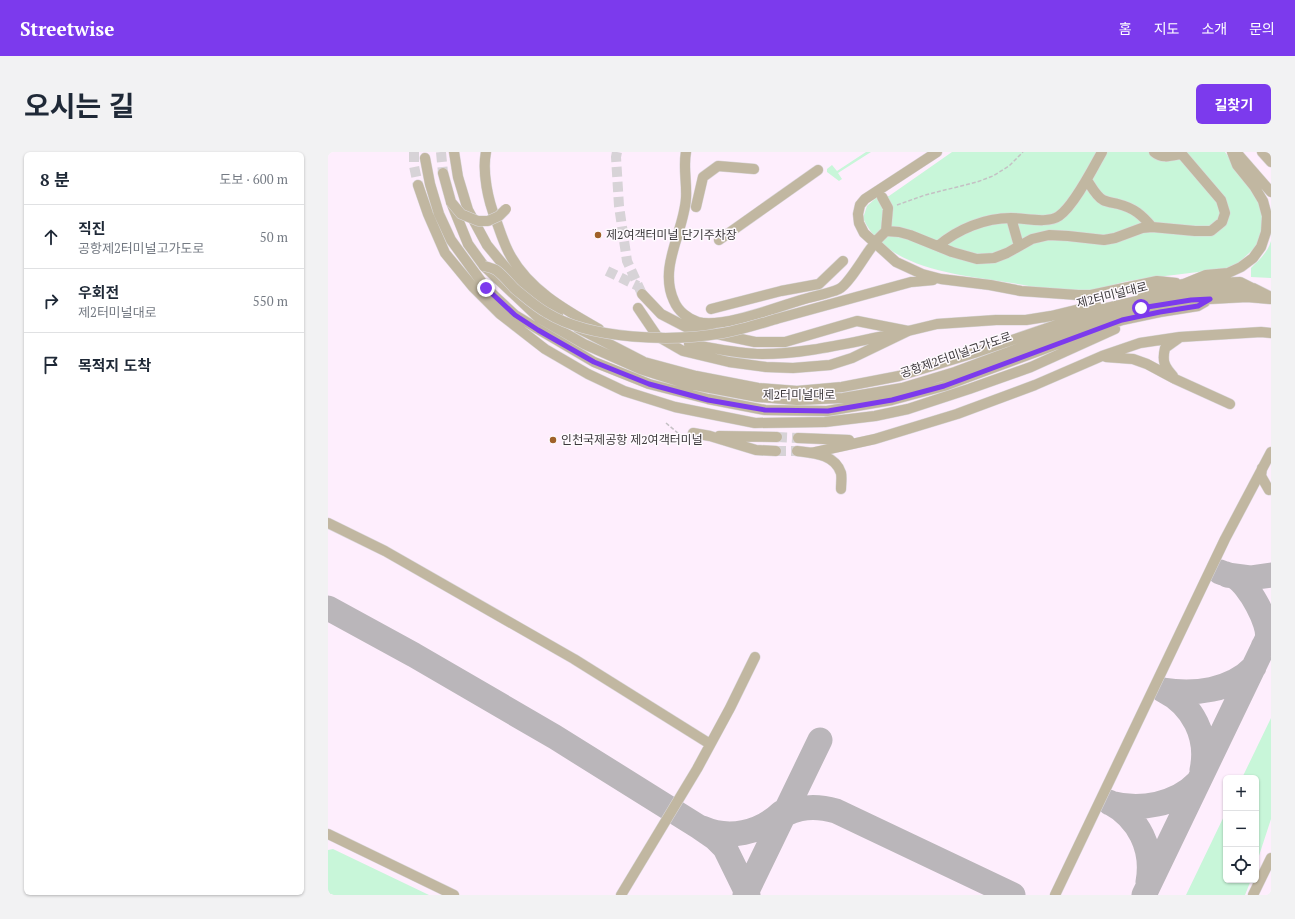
<!DOCTYPE html>
<html lang="ko">
<meta charset="utf-8">
<style>
:root{--surface:#fff;--page:#f2f2f3;--text:#1f2937;--muted:#747a83;--line:#e0e1e3;--accent:#7c3aed}
body{margin:0;font-family:"PT Serif","Noto Sans KR",serif;background:var(--page);color:var(--text)}
.controls{position:absolute;right:12px;bottom:12px;display:grid;overflow:hidden;border-radius:6px;box-shadow:0 1px 3px #0004}
.controls button{width:36px;height:36px;display:grid;place-items:center;padding:0;border:0;border-bottom:1px solid var(--line);background:var(--surface);color:var(--text);font:20px sans-serif}
.stop{position:absolute;width:12px;height:12px;margin:-9px;border:3px solid #7c3aed;border-radius:50%;background:#fff}
.stop.end{background:#7c3aed;border-color:#fff;box-shadow:0 1px 4px #0008}
.list{margin:0;padding:0;list-style:none}
h2{display:flex;justify-content:space-between;align-items:center;height:52px;margin:0;padding:0 16px;font-size:17px}
h2 small{font-size:13px;font-weight:400;color:var(--muted)}
.list li{display:grid;grid-template-columns:26px 1fr auto;gap:12px;align-items:center;box-sizing:border-box;height:64px;padding:0 16px;border-top:1px solid var(--line)}
.list b{display:block;font-size:15px;white-space:nowrap}
.list p{margin:0;font-size:13px;white-space:nowrap;color:var(--muted)}
.list em{font-size:13px;font-style:normal;color:var(--muted)}
.icon{flex:none;width:22px;height:22px;fill:none;stroke:currentColor;stroke-width:2;stroke-linecap:round;stroke-linejoin:round}
.map{position:relative;flex:none;width:943px;height:743px;overflow:hidden;border-radius:6px}
header{display:flex;align-items:center;gap:24px;box-sizing:border-box;height:56px;padding:0 20px;background:var(--accent);color:#fff}
header strong{font-size:19px}
nav{display:flex;gap:22px;margin-inline-start:auto;font-size:14px}
.intro{display:flex;align-items:center;justify-content:space-between;box-sizing:border-box;height:96px;padding:0 24px}
h1{margin:0;font-size:28px}
.button{padding:10px 18px;border-radius:6px;background:var(--accent);color:#fff;font-size:14px;font-weight:700}
main{display:flex;gap:24px;padding:0 24px}
aside{flex:1;background:var(--surface);border-radius:6px;box-shadow:0 1px 3px #0004}
.map>svg:first-child{display:block}
.built{fill:#feeefd;fill-rule:evenodd}
.green{fill:#c8f6d9}
.lines{fill:none;stroke-linecap:round;stroke-linejoin:round}
.taxiway{stroke:#bab6ba;stroke-width:25}
.minor-tunnel{stroke:#d7d3d7;stroke-width:10;stroke-dasharray:10 5;stroke-linecap:butt}
.minor-casing{stroke:#dbd7db;stroke-width:11}
.path{stroke:#c4c0c4;stroke-width:1.5;stroke-dasharray:4 2;stroke-linecap:butt}
.minor{stroke:#c1b7a1;stroke-width:10}
.minor-bridge-casing{stroke:#dbd7db;stroke-width:11;stroke-linecap:butt}
.minor-bridge{stroke:#c1b7a1;stroke-width:10}
.route{stroke:#7c3aed;stroke-width:5}
.poi-dot{fill:#a06129;stroke:#fefafe;stroke-width:1.5}
.labels{text-anchor:middle;stroke-width:3;stroke-linejoin:round;paint-order:stroke}
.poi-label{font-size:12px;fill:#3d393c;stroke:#fefafe;text-anchor:start}
.street-label{font-size:12px;fill:#3d393c;stroke:#fefafe}
</style>
<header>
<strong>Streetwise</strong>
<nav><a>홈</a><a>지도</a><a>소개</a><a>문의</a></nav>
</header>
<div class="intro"><h1>오시는 길</h1><a class="button">길찾기</a></div>
<main>
<aside>
<h2>8 분<small>도보 · 600 m</small></h2>
<ul class="list">
<li><svg class="icon" aria-label="ahead" viewBox="0 0 24 24"><path d="M12 20V5M6 11l6-6 6 6"/></svg><div><b>직진</b><p>공항제2터미널고가도로</p></div><em>50 m</em></li>
<li><svg class="icon" aria-label="right" viewBox="0 0 24 24"><path d="M7 20v-9h11M14 6l5 5-5 5"/></svg><div><b>우회전</b><p>제2터미널대로</p></div><em>550 m</em></li>
<li><svg class="icon" aria-label="arrive" viewBox="0 0 24 24"><path d="M6 21V4h12l-3 4 3 4H6"/></svg><div><b>목적지 도착</b></div></li>
</ul>
</aside>
<div class="map">
<svg width="943" height="743" viewBox="0 0 943 743">
<rect width="100%" height="100%" fill="#fefafe"/>
<path class="built" d="M0,0H943V743H0ZM898,626H928V728H898Z"/>
<path class="green" d="M538,0H543L510,21L514,27L511,29L499,20V17L504,13L509,19Z
M624,0H897L931,48L935,70L933,84L929,94L910,111L896,117C864,121 832,124 800,129C786,132 771,139 756,139C731,140 708,135 684,131C634,123 558,118 535,66L539,54L548,46L561,44Z
M943,89V126L923,125V116C931,108 940,100 943,89Z
M943,566V667L928,713V626H914Z
M898,660V728H923L917,743H858Z
M5,697L101,743H5L0,741V698Z"/>
<g class="lines">
<path class="taxiway" d="M892,420C896,422 903,423 907,425C920,432 943,472 939,487C939,489 936,493 935,495
M899,423L922,426L943,423
M0,456L86,503L227,585L371,675L387,686L397,696L420,743
M835,538C865,553 881,585 874,618
M835,538C866,543 903,539 926,515
M781,650C811,666 826,697 820,730
M782,651C812,659 848,653 870,630
M440,672C463,657 480,651 508,659L685,743
M374,676C401,688 432,681 453,661
M417,743L492,588
M816,743L943,479"/>
<path class="minor-tunnel" d="M86,0V14L90,33
M113,0L115,21
M289,0L288,5L291,54L299,109L314,142
M279,119L310,134
M449,285L470,286
M448,299H469"/>
<g class="minor-casing">
<path id="minor" d="M126,0L130,25L140,58L159,93L192,133L230,163
M158,0C154,20 160,49 168,68C172,79 175,89 180,99C198,136 237,158 271,177L273,182
M358,0C355,15 359,30 358,46C356,80 330,115 346,149C350,159 360,167 370,170C392,177 450,155 473,148C485,144 500,142 511,137C520,133 536,105 543,96
M609,0L537,47L532,53L530,62L531,71L536,81L568,110L594,122L613,127L662,133L693,139L750,143H763L829,129L848,131
M826,0C834,7 843,4 853,2
M908,0L943,40
M934,0L943,10
M97,6L102,32L111,62L123,88L158,136L187,163L210,177L266,210L321,232L380,247L437,258L499,259L564,248L616,234L794,168L832,160L870,154L877,150
M115,21L123,50L140,92L156,114L211,166L256,192L312,217L356,231L430,245L469,248L515,246L574,236L627,220L772,166L813,155L863,148L882,147L919,145L942,147
M759,28C763,34 768,44 775,48C779,50 786,51 790,52C806,56 814,63 824,75
M90,33L100,62L117,101L145,135L172,162L217,197L260,222L296,239L347,255L427,271L497,270L547,264L580,257L641,237L703,215L787,177
M368,55L375,25L390,14L426,17
M683,66L691,94
M558,79L571,80L582,83L624,100L649,107L666,106L679,101L704,87L721,83L740,84L776,88L787,86L814,76L824,75L867,79H883L894,70L897,61L893,48L852,0
M391,88L490,18
M549,88L558,79L560,56L554,45
M610,94C630,77 657,66 683,66C697,66 720,72 731,64C746,54 765,16 774,0
M864,132L912,130L924,136
M813,141L856,132L878,123L900,121L913,115L925,106L933,95L938,80L939,64L935,49L926,34L909,13L904,0
M314,142L333,162L360,176L427,190H457L529,169L580,179
M310,156L329,184L355,199L401,210L438,215L465,216L502,213L524,206L580,179L609,172L668,168H698L723,164L768,153
M383,157L453,139L491,132L515,109
M448,167L583,130L605,128
M250,176L316,210L368,224L430,236L469,239L514,235L571,224L646,201L778,156L821,146L853,141L925,136L943,145
M361,192C385,196 409,202 434,202C478,202 523,190 567,182
M778,205L805,207L819,212L847,227L902,252
M845,224C836,214 834,209 837,196L851,186
M365,281L382,284L428,298L448,299
M391,284L449,285
M470,286L521,288
M469,299C485,301 507,302 513,321C514,325 513,332 513,337
M483,301L547,287L629,262L707,233L774,204L812,191L852,185L933,180L943,181
M934,316L933,324L941,338
M0,371L57,399L246,507L382,592
M0,682L126,743
M293,743L369,617L402,556L427,505
M727,743L897,387L943,300
M925,743L943,706"/>
</g>
<path class="path" d="M569,53L597,43L649,30L665,24L681,14L695,0
M338,271L357,287"/>
<use href="#minor" class="minor"/>
<g class="minor-bridge-casing">
<path id="minor-bridge" d="M123,50L133,62L150,69H160L171,64L178,57
M156,114C160,115 164,116 168,118C175,123 181,131 187,137C197,145 208,155 219,161C263,188 345,190 395,181C413,178 431,172 448,167"/>
</g>
<use href="#minor-bridge" class="minor-bridge"/>
</g>
<g class="lines">
<path class="route" d="M158,136L187,163L210,178L266,210L321,232L380,248L437,258L500,259L564,248L616,234L794,168L832,160L870,154L882,147L863,148L813,156"/>
</g>
<g class="poi-dot">
<circle cx="270" cy="83" r="4"/>
<circle cx="225" cy="288" r="4"/>
</g>
<g class="labels">
<g class="poi-label">
<text x="278" y="87">제2여객터미널 단기주차장</text>
<text x="233" y="292">인천국제공항 제2여객터미널</text>
</g>
<g class="street-label">
<text transform="translate(784 143) rotate(-14)" y="4">제2터미널대로</text>
<text transform="translate(628 203) rotate(-19)" y="4">공항제2터미널고가도로</text>
<text x="471" y="247">제2터미널대로</text>
</g>
</g>
</svg>
<div class="controls">
<button>+</button>
<button>−</button>
<button><svg class="icon" aria-label="locate" viewBox="0 0 24 24"><circle cx="12" cy="12" r="6"/><path d="M12 2v4M12 18v4M2 12h4M18 12h4"/></svg></button>
</div>
<div class="stop" style="left:813px;top:156px"></div>
<div class="stop end" style="left:158px;top:136px"></div>
</div>
</main>
